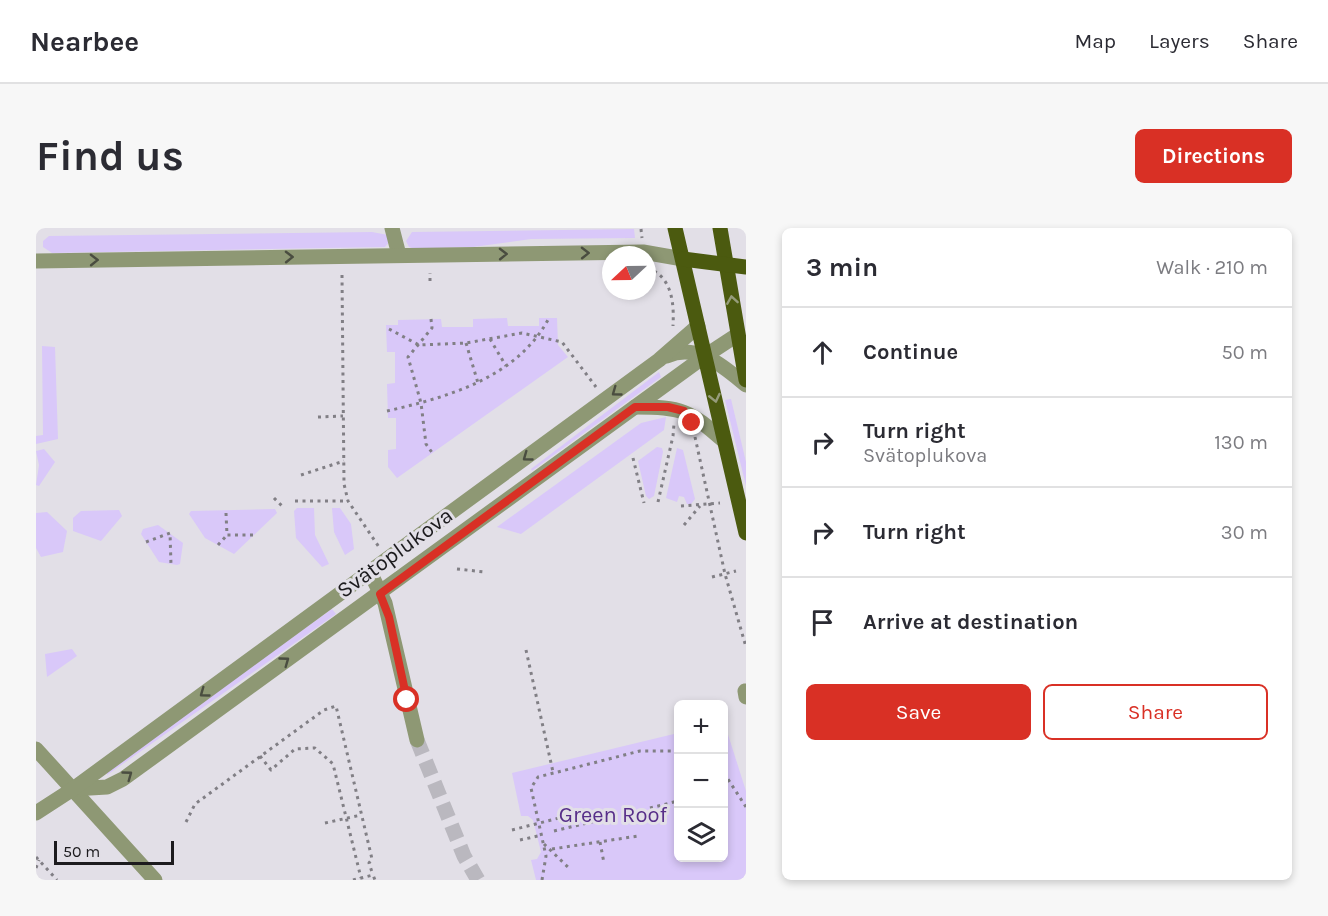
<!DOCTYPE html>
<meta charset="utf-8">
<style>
body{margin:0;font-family:Karla,sans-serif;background:#f7f7f7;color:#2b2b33}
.controls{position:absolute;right:18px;bottom:18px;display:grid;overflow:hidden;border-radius:9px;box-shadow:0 3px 9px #0003}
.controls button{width:54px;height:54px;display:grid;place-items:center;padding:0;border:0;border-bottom:2px solid #e1e1e2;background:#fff;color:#2b2b33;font:30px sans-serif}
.compass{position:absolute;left:566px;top:18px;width:54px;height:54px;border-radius:50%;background:#fff;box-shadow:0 3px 9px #0003;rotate:248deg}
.scale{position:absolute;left:18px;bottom:15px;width:120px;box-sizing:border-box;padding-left:6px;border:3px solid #1c1b1e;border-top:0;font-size:16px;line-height:21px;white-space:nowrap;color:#1c1b1e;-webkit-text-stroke:4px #e2dfe7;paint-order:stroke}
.stop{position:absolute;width:18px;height:18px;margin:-14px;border:4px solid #d93025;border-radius:50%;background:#fff}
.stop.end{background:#d93025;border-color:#fff;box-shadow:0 2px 6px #0008}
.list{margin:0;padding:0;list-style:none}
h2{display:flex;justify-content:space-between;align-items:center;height:78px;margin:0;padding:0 24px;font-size:26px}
h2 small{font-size:20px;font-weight:400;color:#7c7c81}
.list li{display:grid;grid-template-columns:39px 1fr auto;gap:18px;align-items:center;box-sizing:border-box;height:90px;padding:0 24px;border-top:2px solid #e1e1e2}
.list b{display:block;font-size:22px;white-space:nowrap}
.list p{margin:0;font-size:20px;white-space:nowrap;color:#7c7c81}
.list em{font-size:20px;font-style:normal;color:#7c7c81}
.actions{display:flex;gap:12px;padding:18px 24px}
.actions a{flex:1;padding:14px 0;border:2px solid #d93025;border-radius:9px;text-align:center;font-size:21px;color:#d93025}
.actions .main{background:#d93025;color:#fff}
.icon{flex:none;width:33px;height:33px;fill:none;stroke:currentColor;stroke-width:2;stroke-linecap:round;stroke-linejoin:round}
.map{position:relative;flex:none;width:710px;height:652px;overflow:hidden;border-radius:9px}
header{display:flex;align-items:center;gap:36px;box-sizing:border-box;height:84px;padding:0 30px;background:#fff;border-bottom:2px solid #e1e1e2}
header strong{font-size:28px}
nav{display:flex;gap:33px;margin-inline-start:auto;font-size:21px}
.intro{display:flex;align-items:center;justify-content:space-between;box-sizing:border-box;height:144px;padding:0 36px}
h1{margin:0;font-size:42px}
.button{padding:15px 27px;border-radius:9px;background:#d93025;color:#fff;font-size:21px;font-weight:700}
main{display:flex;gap:36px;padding:0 36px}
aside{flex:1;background:#fff;border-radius:9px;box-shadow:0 3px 9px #0003}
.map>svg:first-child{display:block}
</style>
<header>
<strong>Nearbee</strong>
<nav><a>Map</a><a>Layers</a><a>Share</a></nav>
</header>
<div class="intro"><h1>Find us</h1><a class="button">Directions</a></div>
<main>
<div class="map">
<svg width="710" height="652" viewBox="0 0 710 652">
<rect width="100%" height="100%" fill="#e2dfe7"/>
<g fill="#d9c8f9">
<path d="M 598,1 L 599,10 L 495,11 L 437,19 L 379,21 L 373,19 L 370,13 L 376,4 Z"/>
<path d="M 336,4 L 352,7 L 354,13 L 349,19 L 16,25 L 7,19 L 7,13 L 13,8 Z"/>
<path d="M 471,90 L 472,98 L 503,98 L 503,90 L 521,90 L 522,117 L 532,129 L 361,250 L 352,239 L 352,222 L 360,221 L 360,190 L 352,190 L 351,156 L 359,155 L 359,124 L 351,124 L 350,97 L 362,97 L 362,92 L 405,91 L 406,99 L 437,99 L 437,91 Z"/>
<path d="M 6,118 L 19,119 L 22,211 L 0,216 L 0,208 L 7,207 Z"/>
<path d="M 623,144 L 625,149 L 496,243 L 495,241 Z"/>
<path d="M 695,171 L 710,234 L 710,258 L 689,172 Z"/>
<path d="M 630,189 L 628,202 L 485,306 L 461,299 L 605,195 Z"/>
<path d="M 621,219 L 626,220 L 627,224 L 618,268 L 613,271 L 610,268 L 602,233 Z"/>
<path d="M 641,220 L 647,222 L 659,271 L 655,276 L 651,276 L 648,269 L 643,268 L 641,274 L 630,270 Z"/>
<path d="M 8,221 L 19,234 L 3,258 L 0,257 L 3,237 L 0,223 Z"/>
<path d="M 261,280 L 278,280 L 279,307 L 293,336 L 286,339 L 260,310 L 258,283 Z"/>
<path d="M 296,280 L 304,280 L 315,296 L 318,321 L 309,327 L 298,304 Z"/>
<path d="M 239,281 L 241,285 L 198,326 L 169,310 L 153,286 L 155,283 Z"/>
<path d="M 83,282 L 86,288 L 65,313 L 37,303 L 37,290 L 45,283 Z"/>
<path d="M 11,284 L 31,303 L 27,324 L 5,329 L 0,320 L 0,285 Z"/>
<path d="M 122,297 L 147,315 L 144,336 L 141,337 L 123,334 L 105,306 L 107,301 Z"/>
<path d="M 296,381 L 300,386 L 71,547 L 71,542 Z"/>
<path d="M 36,421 L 41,428 L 11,449 L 9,426 Z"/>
<path d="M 688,494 L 710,563 L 710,652 L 500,652 L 495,632 L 501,631 L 505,624 L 497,592 L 492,588 L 485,588 L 476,545 L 642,505 L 642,630 L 688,630 Z"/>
</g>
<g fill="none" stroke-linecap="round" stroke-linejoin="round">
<path stroke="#bab8bf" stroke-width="15" stroke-dasharray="15 8" stroke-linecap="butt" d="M 381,512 L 428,628 L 442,652"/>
<g stroke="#817f85" stroke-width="3" stroke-dasharray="3 4.5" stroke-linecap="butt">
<path d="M 605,1 L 606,10"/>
<path d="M 618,43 C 637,54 638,78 637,98"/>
<path d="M 306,47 L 308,256 L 312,273 L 343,319"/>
<path d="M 394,53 L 394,45"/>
<path d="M 395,91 L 396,100 L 372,129 L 385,175 L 390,216 L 397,226"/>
<path d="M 353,101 L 383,117 L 430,115 L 486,105 L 526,114 L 560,159"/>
<path d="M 454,111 L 470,138"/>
<path d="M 430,115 L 442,155"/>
<path d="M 351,183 C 413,169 482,149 513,90"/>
<path d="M 282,189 L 307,188"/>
<path d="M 659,209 L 689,346 L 710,419"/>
<path d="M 597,230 L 608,275"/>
<path d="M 265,247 L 308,233"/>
<path d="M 238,270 L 248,280"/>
<path d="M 259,273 L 312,273"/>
<path d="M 622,274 L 637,208 L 638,196"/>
<path d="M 645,278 L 684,275"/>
<path d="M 190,285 L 191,307 L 219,307"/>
<path d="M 648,297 L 664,278"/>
<path d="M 110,314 L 134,305 L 135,337"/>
<path d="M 182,317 L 191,307"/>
<path d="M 421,341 L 449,344"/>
<path d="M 676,349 L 700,343"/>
<path d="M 490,422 L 517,544"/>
<path d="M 224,528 L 235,542 L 259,521 L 279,520 L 297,536 L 325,650"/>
<path d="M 688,545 L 710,579"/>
<path d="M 614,580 L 642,573"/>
<path d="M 150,594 L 159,576 L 288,482 L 300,478 L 336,631 L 333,635 L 337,647"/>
<path d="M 289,595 L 325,587"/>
<path d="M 476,602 L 531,588"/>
<path d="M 518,603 L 572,590"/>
<path d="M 484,612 L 506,607"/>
<path d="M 564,614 L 568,635"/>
<path d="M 508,616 L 535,642"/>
<path d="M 516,621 L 602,608"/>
<path d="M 0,629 L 21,652"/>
<path d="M 0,640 L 3,632"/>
<path d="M 317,652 L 337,647 L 339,652"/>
<path d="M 506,652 L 510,628 L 495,560 L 502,549 L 604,523 L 642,523"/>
</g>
<g stroke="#8e9874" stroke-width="15">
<path d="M 356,0 L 363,27"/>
<path d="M 0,33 L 607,24 L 647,31"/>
<path d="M 631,128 C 661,114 688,139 710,157"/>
<path d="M 599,179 C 646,179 653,182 688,213"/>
<path d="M 334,344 L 349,375 L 381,512"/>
<path d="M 709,463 L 710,469"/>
<path d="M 0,521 L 119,652"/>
<path d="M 37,561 L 71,559 L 87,551 L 669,128 L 701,107"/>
<path d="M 0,585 L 37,561 L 623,132 L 662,98"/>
</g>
<g stroke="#4b5a0f" stroke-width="15">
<path d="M 639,0 L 710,305"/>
<path d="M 684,0 L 710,152"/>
<path d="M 647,31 L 710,39"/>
</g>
</g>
<defs><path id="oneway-chevron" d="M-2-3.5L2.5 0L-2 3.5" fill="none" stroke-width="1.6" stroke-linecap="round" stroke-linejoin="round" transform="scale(1.5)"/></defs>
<g stroke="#4a4d40">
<use href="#oneway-chevron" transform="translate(549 25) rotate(-1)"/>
<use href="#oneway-chevron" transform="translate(467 26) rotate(-1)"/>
<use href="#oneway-chevron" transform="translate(253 29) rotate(-1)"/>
<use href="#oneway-chevron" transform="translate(58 32) rotate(-1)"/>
<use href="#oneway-chevron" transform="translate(580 164) rotate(144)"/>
<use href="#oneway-chevron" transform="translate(491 229) rotate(144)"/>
<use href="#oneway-chevron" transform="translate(249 433) rotate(-36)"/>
<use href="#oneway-chevron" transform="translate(168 465) rotate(144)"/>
<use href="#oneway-chevron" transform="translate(92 547) rotate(-36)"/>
</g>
<g stroke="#969c7b">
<use href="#oneway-chevron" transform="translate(696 72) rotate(-99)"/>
<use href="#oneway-chevron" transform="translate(679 170) rotate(77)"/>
</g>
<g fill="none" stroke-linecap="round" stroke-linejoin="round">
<path stroke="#d93025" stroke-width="8" d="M 371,472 L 353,389 L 344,366 L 599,179 L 632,179 L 648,183 L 656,195"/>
</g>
<g text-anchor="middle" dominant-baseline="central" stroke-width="6" stroke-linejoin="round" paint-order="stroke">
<g font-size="22" fill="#1c1b1e" stroke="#e2dfe7">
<text transform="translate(359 325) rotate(-36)">Svätoplukova</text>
</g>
<g font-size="22" fill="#572e89" stroke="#e2dfe7">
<text x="577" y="587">Green Roof</text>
</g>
</g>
</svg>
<div class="controls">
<button>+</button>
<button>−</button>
<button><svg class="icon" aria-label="layers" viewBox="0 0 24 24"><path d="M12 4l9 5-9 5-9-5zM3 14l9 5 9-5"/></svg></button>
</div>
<svg class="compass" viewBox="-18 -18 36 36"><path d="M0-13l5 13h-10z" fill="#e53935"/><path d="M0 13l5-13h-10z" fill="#7c7c81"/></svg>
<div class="scale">50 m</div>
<div class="stop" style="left:371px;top:472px"></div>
<div class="stop end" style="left:656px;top:195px"></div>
</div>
<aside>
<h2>3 min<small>Walk · 210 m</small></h2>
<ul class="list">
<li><svg class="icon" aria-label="ahead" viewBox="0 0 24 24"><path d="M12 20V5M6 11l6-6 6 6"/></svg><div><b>Continue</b></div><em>50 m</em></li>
<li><svg class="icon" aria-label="right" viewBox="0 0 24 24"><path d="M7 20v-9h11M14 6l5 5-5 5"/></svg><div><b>Turn right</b><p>Svätoplukova</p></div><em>130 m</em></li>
<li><svg class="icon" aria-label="right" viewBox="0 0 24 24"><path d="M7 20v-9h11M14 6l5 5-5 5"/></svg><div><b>Turn right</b></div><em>30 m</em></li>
<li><svg class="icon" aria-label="arrive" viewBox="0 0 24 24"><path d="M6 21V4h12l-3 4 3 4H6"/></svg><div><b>Arrive at destination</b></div></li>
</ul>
<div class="actions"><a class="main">Save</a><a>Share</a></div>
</aside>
</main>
